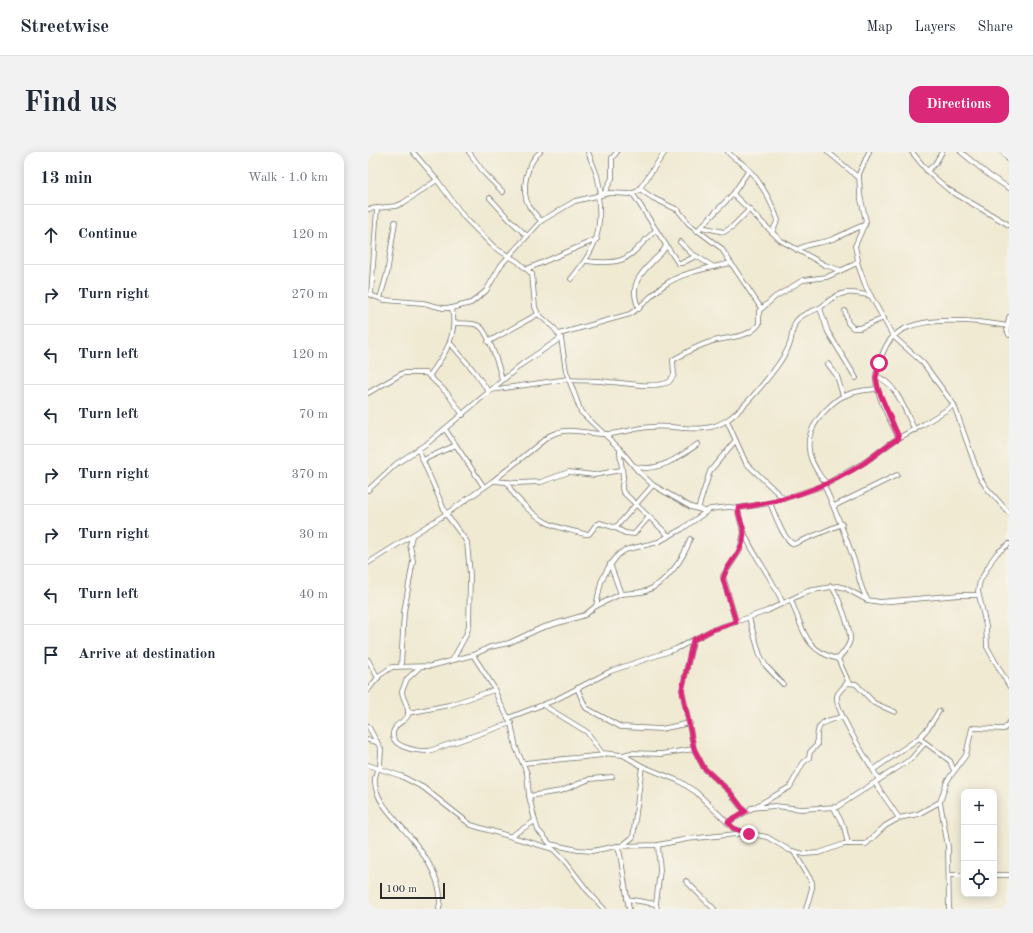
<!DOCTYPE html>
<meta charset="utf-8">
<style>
body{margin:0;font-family:"Old Standard TT",serif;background:#f2f2f3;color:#1f2937}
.controls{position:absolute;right:12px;bottom:12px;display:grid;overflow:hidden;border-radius:8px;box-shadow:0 2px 10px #0003}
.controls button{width:36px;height:36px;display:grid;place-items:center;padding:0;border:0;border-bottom:1px solid #e0e1e3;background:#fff;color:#1f2937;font:20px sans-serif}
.scale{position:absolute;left:12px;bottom:10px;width:65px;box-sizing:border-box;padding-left:4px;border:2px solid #2b2b2b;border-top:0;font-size:11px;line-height:14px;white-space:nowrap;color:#2b2b2b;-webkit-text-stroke:3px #f7f3e8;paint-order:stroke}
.stop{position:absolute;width:12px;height:12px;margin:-9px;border:3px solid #db2777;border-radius:50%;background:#fff}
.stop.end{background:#db2777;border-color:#fff;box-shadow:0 1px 4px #0008}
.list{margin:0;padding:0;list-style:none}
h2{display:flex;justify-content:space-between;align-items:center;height:52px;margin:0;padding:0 16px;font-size:17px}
h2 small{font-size:13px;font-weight:400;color:#747a83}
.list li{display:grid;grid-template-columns:26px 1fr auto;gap:12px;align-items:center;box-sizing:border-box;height:60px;padding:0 16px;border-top:1px solid #e0e1e3}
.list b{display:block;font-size:15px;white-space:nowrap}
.list em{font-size:13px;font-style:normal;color:#747a83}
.icon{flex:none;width:22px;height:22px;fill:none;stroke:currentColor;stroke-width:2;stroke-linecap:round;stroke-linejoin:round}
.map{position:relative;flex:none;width:641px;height:757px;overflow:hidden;border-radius:12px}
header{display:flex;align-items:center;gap:24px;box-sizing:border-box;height:56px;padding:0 20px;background:#fff;border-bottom:1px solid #e0e1e3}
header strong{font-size:19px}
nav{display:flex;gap:22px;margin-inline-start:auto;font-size:14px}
.intro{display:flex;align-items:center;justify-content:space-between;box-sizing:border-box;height:96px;padding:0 24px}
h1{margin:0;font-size:28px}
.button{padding:10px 18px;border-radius:12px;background:#db2777;color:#fff;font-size:14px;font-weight:700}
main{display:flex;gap:24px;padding:0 24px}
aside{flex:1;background:#fff;border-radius:12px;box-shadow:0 2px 10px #0003}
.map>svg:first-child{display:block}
</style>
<header>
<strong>Streetwise</strong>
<nav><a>Map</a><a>Layers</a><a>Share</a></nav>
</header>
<div class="intro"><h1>Find us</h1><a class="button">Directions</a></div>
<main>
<aside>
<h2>13 min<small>Walk · 1.0 km</small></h2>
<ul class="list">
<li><svg class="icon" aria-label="ahead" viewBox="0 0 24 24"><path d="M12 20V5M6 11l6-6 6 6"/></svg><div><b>Continue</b></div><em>120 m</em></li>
<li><svg class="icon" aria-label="right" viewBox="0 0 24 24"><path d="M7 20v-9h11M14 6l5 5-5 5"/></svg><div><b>Turn right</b></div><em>270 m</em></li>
<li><svg class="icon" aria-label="left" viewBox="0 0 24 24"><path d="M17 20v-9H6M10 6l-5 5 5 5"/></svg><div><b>Turn left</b></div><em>120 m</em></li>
<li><svg class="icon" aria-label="left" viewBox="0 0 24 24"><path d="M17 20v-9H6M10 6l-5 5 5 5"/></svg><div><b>Turn left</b></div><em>70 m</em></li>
<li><svg class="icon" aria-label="right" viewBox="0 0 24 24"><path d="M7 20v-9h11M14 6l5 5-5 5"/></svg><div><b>Turn right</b></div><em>370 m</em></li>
<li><svg class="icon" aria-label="right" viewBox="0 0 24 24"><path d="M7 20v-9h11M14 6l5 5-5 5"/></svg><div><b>Turn right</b></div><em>30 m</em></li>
<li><svg class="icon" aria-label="left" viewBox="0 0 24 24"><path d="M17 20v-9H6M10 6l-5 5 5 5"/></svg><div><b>Turn left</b></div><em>40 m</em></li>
<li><svg class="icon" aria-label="arrive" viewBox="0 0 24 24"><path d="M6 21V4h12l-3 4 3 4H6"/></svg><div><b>Arrive at destination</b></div></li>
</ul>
</aside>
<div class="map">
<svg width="641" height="757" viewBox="0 0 641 757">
<rect width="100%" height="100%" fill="#f7f3e8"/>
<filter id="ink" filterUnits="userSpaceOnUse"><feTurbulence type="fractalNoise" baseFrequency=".025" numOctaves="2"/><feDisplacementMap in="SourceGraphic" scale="8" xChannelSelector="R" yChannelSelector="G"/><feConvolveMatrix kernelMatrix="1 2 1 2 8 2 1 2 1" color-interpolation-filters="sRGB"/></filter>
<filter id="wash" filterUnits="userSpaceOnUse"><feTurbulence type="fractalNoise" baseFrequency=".012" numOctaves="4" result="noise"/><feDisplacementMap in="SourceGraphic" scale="16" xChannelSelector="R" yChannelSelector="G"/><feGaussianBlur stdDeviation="0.9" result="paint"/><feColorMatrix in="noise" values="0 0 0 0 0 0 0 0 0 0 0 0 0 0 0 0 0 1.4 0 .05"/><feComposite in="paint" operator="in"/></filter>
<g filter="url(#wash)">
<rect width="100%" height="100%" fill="#f0ead3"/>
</g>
<g filter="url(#ink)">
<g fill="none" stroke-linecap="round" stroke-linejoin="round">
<defs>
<g id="street">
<path d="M 45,0 L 69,28 L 96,65 L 127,96 L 149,109 L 164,122 L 167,155 L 170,162 L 186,176 L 193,186 L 198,219 L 213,260 L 252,297 L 269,318 L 285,333 L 323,355 L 337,359"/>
<path d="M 101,0 L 117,22 L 135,40"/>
<path d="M 172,0 C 159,11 152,38 161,54 C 164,59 169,64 173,69"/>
<path d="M 220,0 L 229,23 L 233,42"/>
<path d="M 360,0 C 365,7 371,8 377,14 C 392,28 403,49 410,68 L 404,80"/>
<path d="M 460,0 L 491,26"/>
<path d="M 544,0 L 560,20 L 581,38 L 641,73"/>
<path d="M 593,0 L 622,24 L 641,36"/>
<path d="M 635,0 L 641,8"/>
<path d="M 559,19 L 567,12 L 574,0"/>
<path d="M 272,37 L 285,46 L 310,58 L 321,72 L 353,96 L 393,156"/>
<path d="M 236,42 L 244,26 L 244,6 L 249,0"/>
<path d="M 265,42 L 298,93 C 296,100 291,103 286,108 C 270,124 261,134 271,157"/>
<path d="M 365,42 L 412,88 L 457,113 L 472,118"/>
<path d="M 122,46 L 140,66 L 159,84"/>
<path d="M 0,57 L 28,54 L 35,51 L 69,28"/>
<path d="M 333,75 L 356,80 L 364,75 L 382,57"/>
<path d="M 329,79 L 365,42 L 381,18"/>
<path d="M 312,90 L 323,101 L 346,115"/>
<path d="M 298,93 L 310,111 L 314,111 L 328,104"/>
<path d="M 429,98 C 440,91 450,92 462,88 C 474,84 484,77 497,73"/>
<path d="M 218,109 C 261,114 259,105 288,78"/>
<path d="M 489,110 L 498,135 L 525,184 L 555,211 L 586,253 L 611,324 L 618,335 L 641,361"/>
<path d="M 159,117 L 229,87"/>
<path d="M 203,127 C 227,98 235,81 230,43"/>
<path d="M 0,142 L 16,148 L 55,151 L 75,156 L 84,156 L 103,151 L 118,139 L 133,113 L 173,69 L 207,49 L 242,41 L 262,42 L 270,39 L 297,0"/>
<path d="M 3,143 L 9,56"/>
<path d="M 12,146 L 19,122 L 27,70"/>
<path d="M 452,156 L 460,180 L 488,226"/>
<path d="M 477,159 L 480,171 L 485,176 L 492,176 L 516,166"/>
<path d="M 641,165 L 639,178 L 641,183"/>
<path d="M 86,171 C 93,172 104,170 111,174 C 120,178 132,218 134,228"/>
<path d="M 191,182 L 262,162 C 275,154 283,143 295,134 C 314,120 341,116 363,111"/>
<path d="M 120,190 L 170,162"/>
<path d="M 83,192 L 106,219 L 121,240"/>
<path d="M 460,212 L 469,224 L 475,244"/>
<path d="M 62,223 C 77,202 90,184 84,156"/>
<path d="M 508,224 C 529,231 537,260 547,278"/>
<path d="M 201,228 C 214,229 228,228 242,230 C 261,231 282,237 301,230 L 306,223 L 305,208 C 317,201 329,194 342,190 C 358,184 379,188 391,172 L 391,159 L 407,145 L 435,128 L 459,125 L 487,112 L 490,108 L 487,94 L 498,69 L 492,43 L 491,22 L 501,0"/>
<path d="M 123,238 L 200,227"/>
<path d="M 0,241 L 35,221 L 58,221 L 79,241 L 95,263"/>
<path d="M 359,269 L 378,311 L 416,347"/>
<path d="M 77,277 L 116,335"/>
<path d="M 531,286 C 523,270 508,244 508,226 C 508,221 511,214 512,209 C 515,199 519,189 527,183 C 550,162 611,169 640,174"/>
<path d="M 50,297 L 78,362 L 99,390 L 102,423 L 101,473 L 98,483 L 85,507"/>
<path d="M 252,297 C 252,308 254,314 255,324 C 256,330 252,333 255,340 L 301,384"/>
<path d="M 55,308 L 88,293"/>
<path d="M 266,314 C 289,322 313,304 330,292"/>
<path d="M 126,329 L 149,331 L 173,330 L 201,320 L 226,323 L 253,318"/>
<path d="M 139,330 C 144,342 151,348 160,357 C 182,376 190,375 217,382 L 221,382 L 228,373 L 232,371 L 245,375 L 249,374 L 285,333"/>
<path d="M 459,331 C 454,328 451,322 448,317 C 435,295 440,278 455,261 C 461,255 467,248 474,245 C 485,239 498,238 510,237"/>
<path d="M 456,333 C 467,358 477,382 486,408 C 491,421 491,436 500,448"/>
<path d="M 0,338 L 28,312 L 61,290 L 154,212 L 193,186"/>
<path d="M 402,351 C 407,362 415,388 426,392 L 474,372"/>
<path d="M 466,354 L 529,323"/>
<path d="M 370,356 C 373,392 403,420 415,452"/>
<path d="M 330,357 L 342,319 L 367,289"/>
<path d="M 246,375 L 257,381 L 266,382 L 281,365"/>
<path d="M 641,392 L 629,401 L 624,408 L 612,429 L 610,439 L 618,474 L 619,495 L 641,534"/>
<path d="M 0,411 L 78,362 L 125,329 L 181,284 C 199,274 214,281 234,282 C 250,283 266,276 282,275 C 307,272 336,284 359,268 C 376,257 413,213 421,194 C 425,185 423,176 429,168 C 436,160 445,160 453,155 C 457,153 460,148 465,146 C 476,138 490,141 503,144"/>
<path d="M 242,412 L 253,442 C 261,441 271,441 278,439 C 298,431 316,407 322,387"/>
<path d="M 463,434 C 470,442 483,478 482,488 C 481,495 474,502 470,507 L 480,529 C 477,535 470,539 469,544 C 466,558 503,613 511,628"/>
<path d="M 423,448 C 435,476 436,499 470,507"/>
<path d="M 228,454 L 253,442"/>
<path d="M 381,466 L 392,503 L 398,514 L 415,532"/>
<path d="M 368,470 L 355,424 L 372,398 L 376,380"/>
<path d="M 325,489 L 314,538 L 326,597 L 336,616 L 361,639 L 372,654 L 378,659"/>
<path d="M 105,503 L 125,534 L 131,549 L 143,571 L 148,596 L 159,621 L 161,644 L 167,669 L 170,678 L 183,693"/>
<path d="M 0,508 L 10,526"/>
<path d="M 33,514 L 36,460 L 45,409 L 42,393 L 44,384"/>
<path d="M 52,515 L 39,527 L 34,539 C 34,547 42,555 40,563 C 38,569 30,570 27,576 C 16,594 49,600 61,599 L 143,571"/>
<path d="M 479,531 L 488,532 L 506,551 L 527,560"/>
<path d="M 209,536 L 218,556 L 253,575 L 293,577 L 322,571"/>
<path d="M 0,538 L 12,523 L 24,515 L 63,514 L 105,503 L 122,495 L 141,491 L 173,476 L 217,463 L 228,454 L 233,430 L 240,416 L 250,403 L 257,398 L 290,390 L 314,377 L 342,357 L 361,355 L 370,356 L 402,351 L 455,334 L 497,310 L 527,288 L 556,272 L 586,253"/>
<path d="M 175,553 L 219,580 L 234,601 L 255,603 L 274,614 L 311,629 L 328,640 L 365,676 L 377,681"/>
<path d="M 40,561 L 81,553 L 126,538"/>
<path d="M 140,566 L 187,548 L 243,519 L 308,497 L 344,478 L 399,459 L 440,439 L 469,434 L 477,436 L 499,448 L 512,450 L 592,443 L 610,443"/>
<path d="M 0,574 L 13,597 L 12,616"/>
<path d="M 551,586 L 582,609 L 586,619"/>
<path d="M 0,588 L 9,590"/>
<path d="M 255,603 L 263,601 L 293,602 L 326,597"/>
<path d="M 156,611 L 236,603"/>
<path d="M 0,613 L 33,624 L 56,636 L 103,673 L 185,697 L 196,708 L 219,738 L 236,757"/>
<path d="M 10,616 C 8,621 6,626 7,631 C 8,647 22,661 32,673 C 51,694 78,728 71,757"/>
<path d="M 505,618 L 551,586 L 561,575 L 571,559"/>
<path d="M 507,631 L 531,666"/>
<path d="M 161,644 L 193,639 L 222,627 L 244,625"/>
<path d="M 383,656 L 407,654 L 433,657 L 469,655 L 543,607 L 557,591"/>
<path d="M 466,656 L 476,675 L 480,692"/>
<path d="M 360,670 L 422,635 L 435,611 L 441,606 L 442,600 L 449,593 C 448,570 453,570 474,565"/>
<path d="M 143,684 L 167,669"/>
<path d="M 182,692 L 210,698 L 224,699 L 249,694 L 290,693 L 319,687 L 378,681 L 399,685 L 421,698 L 436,702 L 451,701 L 476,692 L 498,692 L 517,674 L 531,666 L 550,662 L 572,650"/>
<path d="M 255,693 L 265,685 L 274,614"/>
<path d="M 249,694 L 252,702 L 261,757"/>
<path d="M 426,700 L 444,730 L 444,736 L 438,757"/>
<path d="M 581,723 L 596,723"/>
<path d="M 626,723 L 641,723"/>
<path d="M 318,729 L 346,757"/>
<path d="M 259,747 L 288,752"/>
<path d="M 289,757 L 288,752 L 292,718 L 290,693"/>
<path d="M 581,757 L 580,695 L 572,650 L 579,629 L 598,603 L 604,576 L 636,577 L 641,571"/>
</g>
</defs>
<use href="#street" stroke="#706e66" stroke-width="5.5"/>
<use href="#street" stroke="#fff" stroke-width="4"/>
</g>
</g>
<g fill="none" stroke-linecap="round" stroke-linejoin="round" filter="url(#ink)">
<path stroke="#db2777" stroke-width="5" d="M 381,682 L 365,676 L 360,670 L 378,659 L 374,656 L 361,639 L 336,616 L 326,597 L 314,538 L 325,488 L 344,478 L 368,470 L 355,427 C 357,413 375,403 376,381 C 376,376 370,364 370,356 C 414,350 458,336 496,311 C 508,303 518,293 531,286 L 510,237 L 508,226 L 511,211"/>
</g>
</svg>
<div class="controls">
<button>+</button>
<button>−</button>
<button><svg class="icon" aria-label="locate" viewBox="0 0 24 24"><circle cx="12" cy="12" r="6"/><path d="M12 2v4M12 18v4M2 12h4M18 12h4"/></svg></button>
</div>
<div class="scale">100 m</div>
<div class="stop" style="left:511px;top:211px"></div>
<div class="stop end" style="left:381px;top:682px"></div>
</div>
</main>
